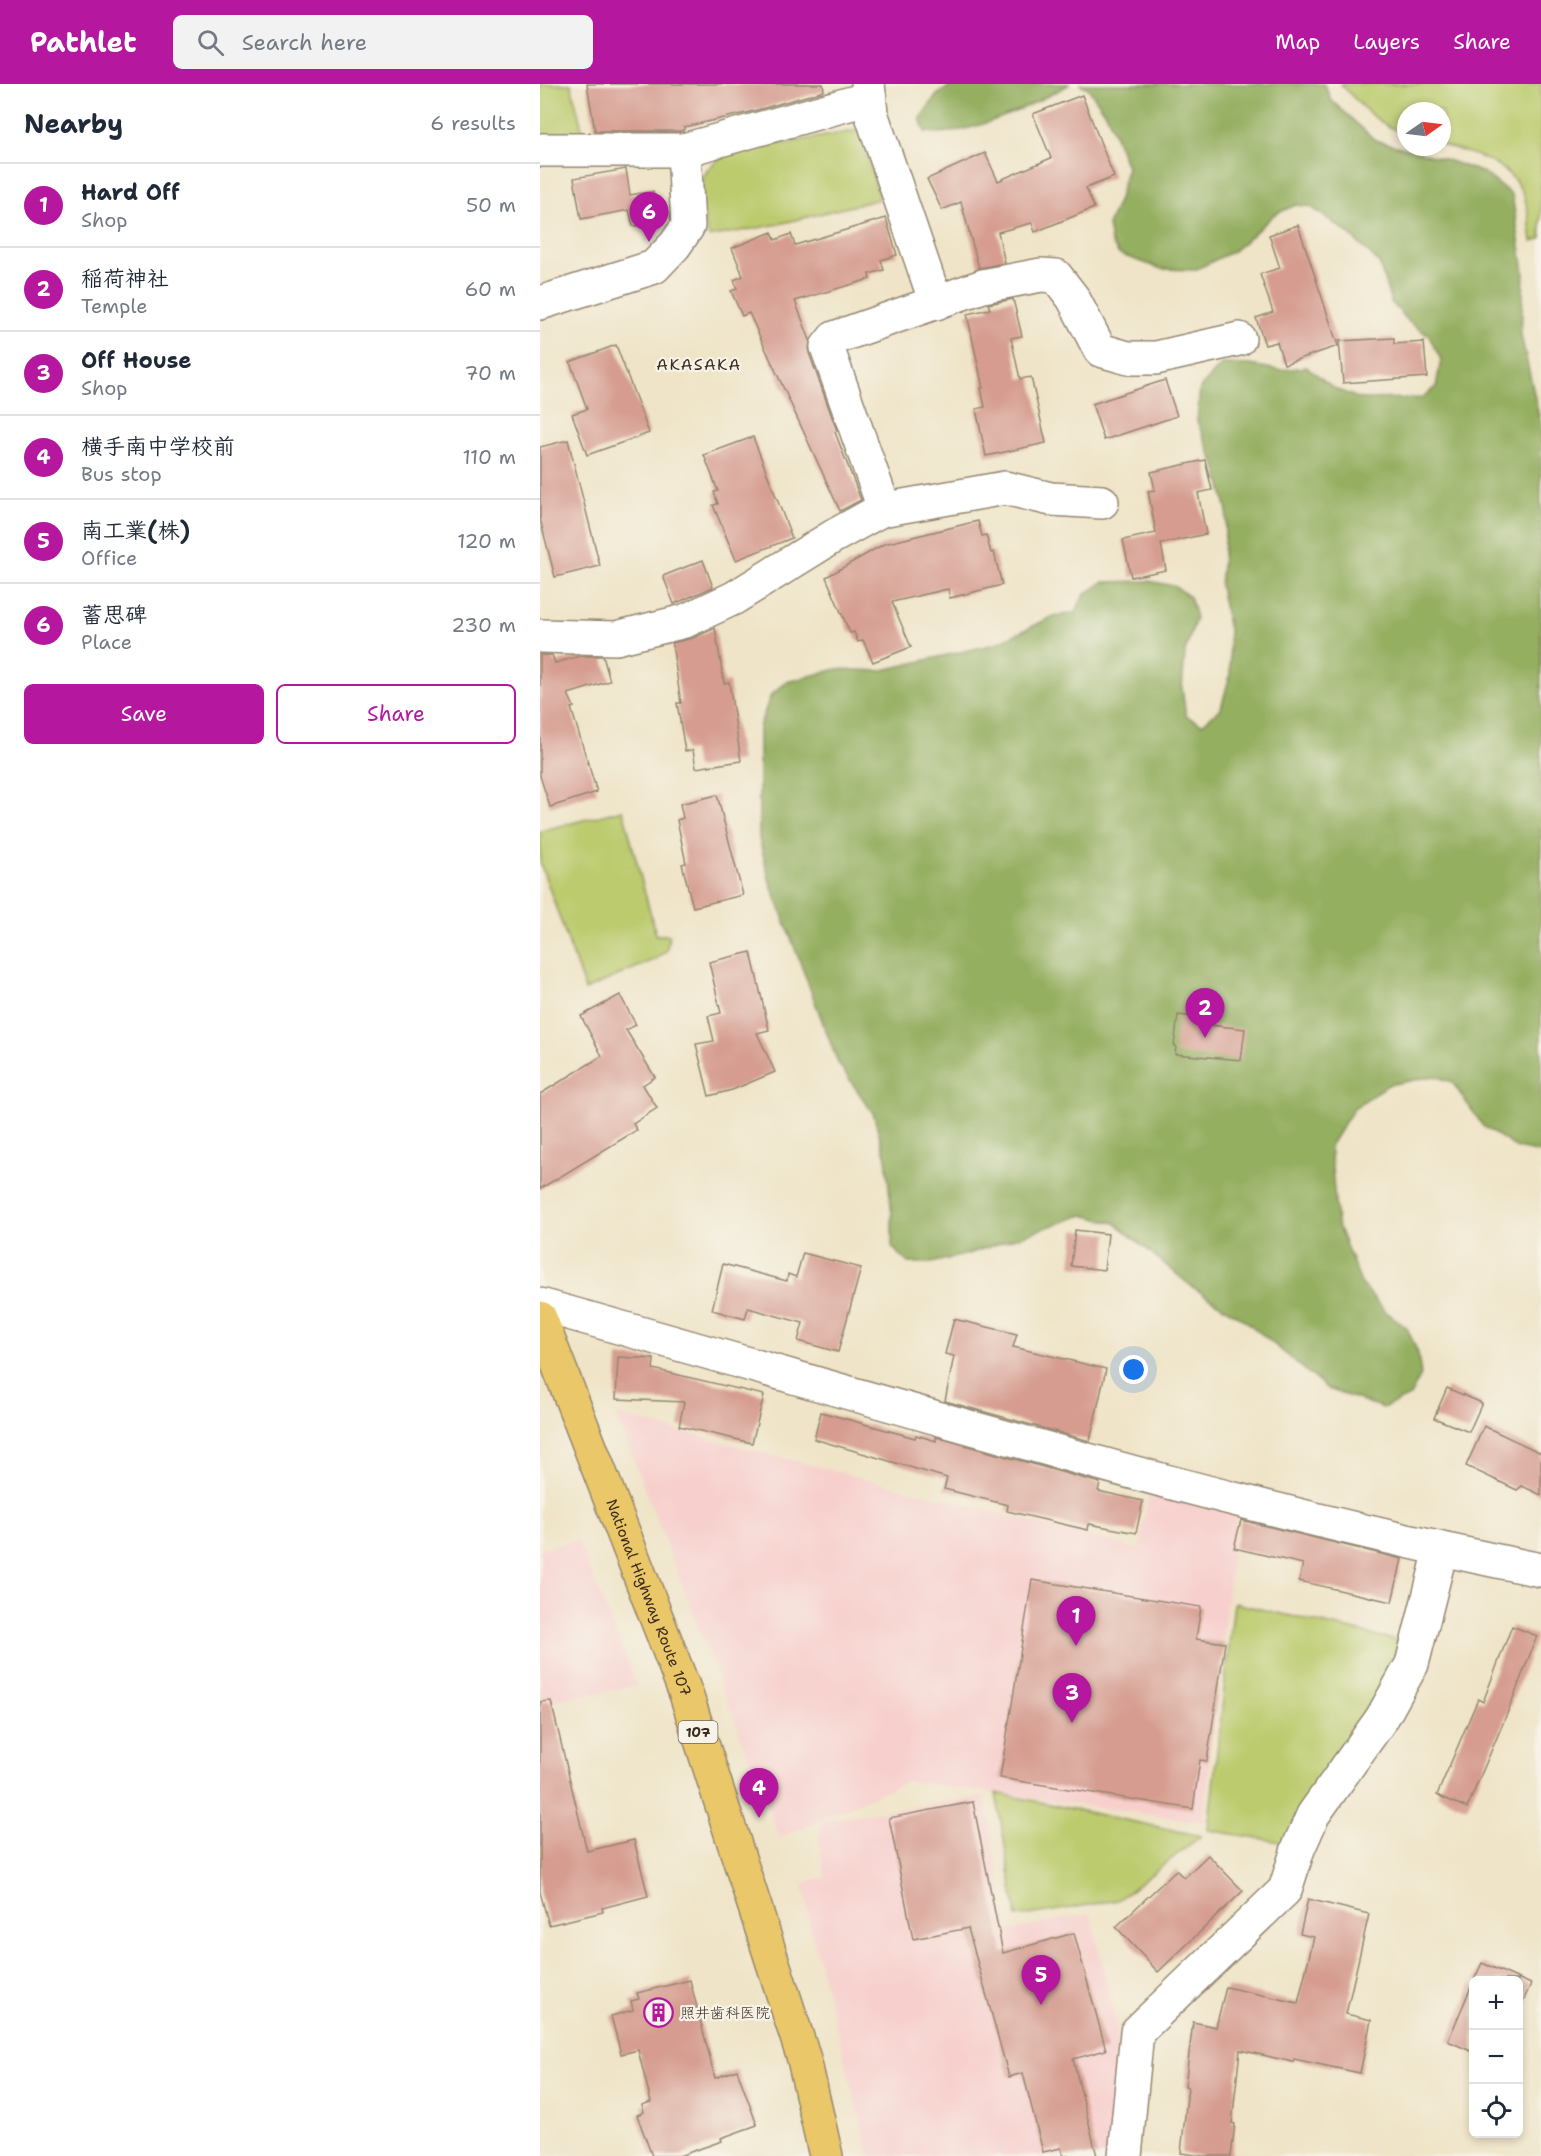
<!DOCTYPE html>
<meta charset="utf-8">
<style>
body{margin:0;font-family:"Shantell Sans","Klee One",sans-serif;background:#f2f2f3;color:#1f2937}
.controls{position:absolute;right:18px;bottom:18px;display:grid;overflow:hidden;border-radius:9px;box-shadow:0 3px 9px #0003}
.controls button{width:54px;height:54px;display:grid;place-items:center;padding:0;border:0;border-bottom:2px solid #e0e1e3;background:#fff;color:#1f2937;font:30px sans-serif}
.compass{position:absolute;left:857px;top:18px;width:54px;height:54px;border-radius:50%;background:#fff;box-shadow:0 3px 9px #0003;rotate:76deg}
.you{position:absolute;left:594px;top:1286px;width:21px;height:21px;margin:-15px;border:4px solid #fff;border-radius:50%;background:#1a73e8;box-shadow:0 0 0 9px #1a73e833}
.badge{display:grid;place-items:center;width:39px;height:39px;border-radius:50%;background:#b5179e;color:#fff;font-size:20px;font-weight:700}
.pin{position:absolute;translate:-50% -50px;filter:drop-shadow(0 2px 3px #0008)}
.pin::after{content:'';position:absolute;top:32px;width:21px;height:18px;background:inherit;clip-path:polygon(0 0,100% 0,50% 100%)}
.list{margin:0;padding:0;list-style:none}
h2{display:flex;justify-content:space-between;align-items:center;height:78px;margin:0;padding:0 24px;font-size:26px}
h2 small{font-size:20px;font-weight:400;color:#747a83}
.list li{display:grid;grid-template-columns:39px 1fr auto;gap:18px;align-items:center;box-sizing:border-box;height:84px;padding:0 24px;border-top:2px solid #e0e1e3}
.list b{display:block;font-size:22px;white-space:nowrap}
.list p{margin:0;font-size:20px;white-space:nowrap;color:#747a83}
.list em{font-size:20px;font-style:normal;color:#747a83}
.actions{display:flex;gap:12px;padding:18px 24px}
.actions a{flex:1;padding:14px 0;border:2px solid #b5179e;border-radius:9px;text-align:center;font-size:21px;color:#b5179e}
.actions .main{background:#b5179e;color:#fff}
.icon{flex:none;width:33px;height:33px;fill:none;stroke:currentColor;stroke-width:2;stroke-linecap:round;stroke-linejoin:round}
.map{position:relative;flex:none;width:1001px;height:2072px;overflow:hidden}
header{display:flex;align-items:center;gap:36px;box-sizing:border-box;height:84px;padding:0 30px;background:#b5179e;color:#fff}
header strong{font-size:28px}
nav{display:flex;gap:33px;margin-inline-start:auto;font-size:21px}
.search{width:420px;height:54px;background:#f2f2f3;display:flex;align-items:center;gap:15px;box-sizing:border-box;padding:0 21px;border-radius:9px;color:#747a83;font-size:22px}
main{display:flex}
aside{flex:1;background:#fff}
.map>svg:first-child{display:block}
</style>
<header>
<strong>Pathlet</strong>
<div class="search"><svg class="icon" aria-label="search" viewBox="0 0 24 24"><circle cx="10" cy="10" r="6"/><path d="M15 15l6 6"/></svg>Search here</div>
<nav><a>Map</a><a>Layers</a><a>Share</a></nav>
</header>
<main>
<aside>
<h2>Nearby<small>6 results</small></h2>
<ul class="list">
<li><span class="badge">1</span><div><b>Hard Off</b><p>Shop</p></div><em>50 m</em></li>
<li><span class="badge">2</span><div><b>稲荷神社</b><p>Temple</p></div><em>60 m</em></li>
<li><span class="badge">3</span><div><b>Off House</b><p>Shop</p></div><em>70 m</em></li>
<li><span class="badge">4</span><div><b>横手南中学校前</b><p>Bus stop</p></div><em>110 m</em></li>
<li><span class="badge">5</span><div><b>南工業(株)</b><p>Office</p></div><em>120 m</em></li>
<li><span class="badge">6</span><div><b>蓄思碑</b><p>Place</p></div><em>230 m</em></li>
</ul>
<div class="actions"><a class="main">Save</a><a>Share</a></div>
</aside>
<div class="map">
<svg width="1001" height="2072" viewBox="0 0 1001 2072">
<rect width="100%" height="100%" fill="#f7f3e8"/>
<filter id="ink" filterUnits="userSpaceOnUse"><feTurbulence type="fractalNoise" baseFrequency=".0167" numOctaves="2"/><feDisplacementMap in="SourceGraphic" scale="12" xChannelSelector="R" yChannelSelector="G"/><feConvolveMatrix kernelMatrix="1 2 1 2 8 2 1 2 1" color-interpolation-filters="sRGB"/></filter>
<filter id="wash" filterUnits="userSpaceOnUse"><feTurbulence type="fractalNoise" baseFrequency=".008" numOctaves="4" result="noise"/><feDisplacementMap in="SourceGraphic" scale="24" xChannelSelector="R" yChannelSelector="G"/><feGaussianBlur stdDeviation="1.35" result="paint"/><feColorMatrix in="noise" values="0 0 0 0 0 0 0 0 0 0 0 0 0 0 0 0 0 1.4 0 .05"/><feComposite in="paint" operator="in"/></filter>
<g filter="url(#wash)">
<rect width="100%" height="100%" fill="#efe4c7"/>
<g fill="#f7d0ce">
<path d="M 76,1331 L 599,1465 L 609,1409 L 696,1431 L 663,1738 L 367,1697 L 240,1754 Z"/>
<path d="M 38,1457 L 97,1602 L 0,1619 L 0,1465 Z"/>
<path d="M 445,1712 L 468,1847 L 550,1829 L 578,1946 L 571,2072 L 330,2072 L 272,1852 L 263,1799 L 285,1794 L 278,1753 L 282,1736 Z"/>
</g>
<g fill="#bbcb6d" stroke="#7b7a46" stroke-width="1.5">
<path d="M 0,0 L 31,0 L 44,53 L 0,57 Z"/>
<path d="M 801,0 L 1001,0 L 1001,155 L 992,157 C 990,142 989,124 983,110 C 970,78 932,70 902,61 L 902,27 L 866,27 L 866,50 C 839,42 820,21 801,0 Z"/>
<path d="M 319,46 L 340,115 L 239,140 L 169,153 C 160,117 149,88 190,69 Z"/>
<path d="M 83,726 L 116,851 L 129,851 L 127,866 L 116,875 L 45,906 L 0,778 L 0,747 Z"/>
<path d="M 694,1519 L 860,1557 L 852,1583 L 746,1759 L 668,1746 Z"/>
<path d="M 456,1709 L 661,1752 L 578,1816 L 477,1833 Z"/>
</g>
<g fill="#94af60" stroke="#686c3f" stroke-width="1.5">
<path d="M 413,0 L 530,0 C 492,21 429,54 385,48 L 380,34 L 397,11 Z"/>
<path d="M 539,0 L 784,0 L 792,17 L 835,56 L 904,75 L 944,89 L 972,111 L 984,188 L 981,251 L 1001,341 L 1001,1069 L 977,1064 L 943,1042 L 912,998 L 894,992 L 848,1001 L 814,1024 L 790,1062 L 797,1139 L 821,1199 L 844,1226 L 867,1244 L 878,1269 L 881,1291 L 870,1312 L 843,1324 L 788,1305 L 707,1238 L 651,1202 L 575,1139 L 543,1131 L 428,1170 L 391,1179 L 368,1179 L 352,1163 L 352,1132 L 346,1074 L 333,1029 L 298,979 L 230,798 L 219,754 L 219,643 L 231,611 L 247,598 L 297,585 L 339,587 L 455,560 L 514,532 L 535,529 L 544,511 L 563,498 L 609,497 L 634,502 L 650,513 L 656,534 L 645,568 L 642,605 L 646,632 L 662,640 L 681,624 L 690,591 L 689,546 L 680,502 L 687,427 L 677,385 L 657,337 L 660,304 L 682,280 L 710,281 L 740,286 L 767,283 L 794,304 L 820,315 L 881,314 L 896,303 L 901,276 L 889,252 L 870,239 L 851,218 L 839,179 L 809,150 L 771,123 L 756,121 L 735,130 L 695,166 L 655,186 L 622,185 L 579,170 L 571,158 L 568,141 L 579,115 L 587,83 L 567,31 L 548,4 Z"/>
</g>
<g id="blocks">
<g fill="#d69c90">
<path d="M 47,0 L 283,0 L 284,7 L 206,29 L 144,43 L 144,46 L 141,47 L 55,47 Z"/>
<path d="M 542,11 L 574,93 L 546,104 L 554,124 L 495,148 L 492,139 L 458,148 L 465,179 L 439,184 L 421,118 L 402,126 L 387,95 L 445,69 L 458,97 L 511,74 L 493,30 Z"/>
<path d="M 86,85 L 90,111 L 113,107 L 119,140 L 93,142 L 89,126 L 41,135 L 34,94 Z"/>
<path d="M 346,134 L 357,171 L 341,176 L 344,186 L 329,190 L 330,195 L 255,217 L 270,256 L 269,269 L 297,347 L 295,348 L 321,416 L 300,427 L 209,229 L 202,232 L 191,207 L 197,205 L 194,196 L 203,192 L 192,164 L 232,148 L 235,156 L 251,150 L 255,161 Z"/>
<path d="M 758,141 L 798,262 L 744,280 L 737,258 L 725,261 L 716,234 L 733,228 L 720,190 L 740,184 L 729,151 Z"/>
<path d="M 473,215 L 482,252 L 471,254 L 480,295 L 491,293 L 506,359 L 446,372 L 436,325 L 445,323 L 441,304 L 443,304 L 427,230 L 450,225 L 448,220 Z"/>
<path d="M 854,254 L 854,260 L 884,258 L 887,293 L 803,299 L 799,257 Z"/>
<path d="M 76,261 L 109,349 L 47,371 L 32,330 L 47,325 L 30,278 Z"/>
<path d="M 625,296 L 637,332 L 564,356 L 552,320 Z"/>
<path d="M 213,353 L 252,454 L 196,476 L 173,421 L 178,420 L 174,408 L 178,407 L 164,371 Z"/>
<path d="M 28,356 L 60,482 L 15,493 L 0,435 L 0,363 Z"/>
<path d="M 665,376 L 672,406 L 658,409 L 666,450 L 621,460 L 626,486 L 591,493 L 583,456 L 616,449 L 608,407 L 615,406 L 611,388 Z"/>
<path d="M 438,437 L 442,452 L 446,451 L 451,469 L 454,468 L 462,501 L 410,514 L 408,505 L 352,518 L 371,563 L 333,578 L 323,556 L 318,558 L 314,548 L 310,549 L 286,493 L 344,460 Z"/>
<path d="M 163,476 L 173,503 L 134,520 L 123,492 Z"/>
<path d="M 175,544 L 184,599 L 189,598 L 201,677 L 156,684 L 153,666 L 145,667 L 137,619 L 141,619 L 132,559 L 153,554 Z"/>
<path d="M 0,571 L 12,571 L 15,579 L 40,572 L 63,572 L 70,597 L 28,610 L 34,623 L 31,624 L 57,708 L 10,723 L 0,692 Z"/>
<path d="M 177,711 L 203,811 L 153,823 L 142,780 L 146,779 L 137,736 L 143,734 L 140,720 Z"/>
<path d="M 211,868 L 229,946 L 217,949 L 235,988 L 192,1006 L 169,1012 L 156,960 L 174,957 L 168,932 L 181,929 L 169,878 Z"/>
<path d="M 80,911 L 96,941 L 86,946 L 115,993 L 103,1001 L 117,1024 L 93,1040 L 97,1046 L 0,1105 L 0,1010 L 62,972 L 41,932 Z"/>
<path d="M 638,931 L 671,935 L 670,941 L 705,945 L 701,976 L 635,970 L 636,962 L 634,962 Z"/>
<path d="M 535,1146 L 568,1150 L 564,1186 L 531,1182 Z"/>
<path d="M 263,1169 L 321,1184 L 298,1268 L 258,1257 L 263,1239 L 208,1224 L 205,1235 L 172,1226 L 183,1180 L 247,1197 L 248,1190 L 256,1193 Z"/>
<path d="M 414,1235 L 477,1250 L 473,1263 L 566,1285 L 550,1357 L 405,1317 L 414,1272 L 405,1270 Z"/>
<path d="M 78,1273 L 114,1275 L 113,1285 L 224,1311 L 212,1359 L 139,1342 L 144,1318 L 76,1315 Z"/>
<path d="M 907,1304 L 942,1319 L 929,1348 L 894,1334 Z"/>
<path d="M 281,1328 L 375,1354 L 376,1351 L 396,1357 L 396,1353 L 560,1399 L 558,1407 L 603,1417 L 596,1449 L 549,1440 L 548,1446 L 467,1427 L 468,1421 L 404,1405 L 407,1394 L 274,1355 Z"/>
<path d="M 944,1342 L 1001,1369 L 1001,1411 L 982,1402 L 977,1406 L 926,1382 Z"/>
<path d="M 701,1436 L 862,1475 L 852,1518 L 759,1497 L 763,1480 L 694,1464 Z"/>
<path d="M 492,1496 L 661,1523 L 656,1555 L 685,1559 L 667,1677 L 660,1676 L 653,1725 L 460,1694 Z"/>
<path d="M 972,1542 L 997,1552 L 969,1625 L 927,1724 L 897,1711 L 938,1615 L 943,1618 Z"/>
<path d="M 11,1617 L 47,1767 L 94,1756 L 108,1812 L 62,1824 L 63,1828 L 9,1841 L 0,1808 L 0,1618 Z"/>
<path d="M 433,1718 L 463,1869 L 534,1849 L 566,1966 L 533,1975 L 557,2072 L 523,2072 L 521,2064 L 503,2068 L 483,1989 L 469,1993 L 428,1844 L 373,1855 L 349,1734 Z"/>
<path d="M 668,1771 L 703,1807 L 618,1888 L 576,1843 L 636,1786 L 644,1794 Z"/>
<path d="M 768,1815 L 829,1830 L 806,1930 L 831,1936 L 820,1989 L 754,1975 L 753,1978 L 700,1966 L 692,2039 L 695,2040 L 691,2072 L 663,2072 L 641,2069 L 648,2003 L 645,2002 L 653,1938 L 676,1943 L 686,1903 L 758,1919 L 774,1853 L 760,1850 Z"/>
<path d="M 942,1879 L 991,1900 L 978,1928 L 978,1896 L 934,1896 Z"/>
<path d="M 150,1896 L 175,1994 L 197,1986 L 217,2041 L 181,2054 L 182,2057 L 139,2072 L 112,2072 L 97,2031 L 104,2028 L 102,2021 L 111,2018 L 98,1966 L 81,1970 L 71,1932 L 93,1926 L 91,1917 L 99,1915 L 97,1909 Z"/>
<path d="M 933,1898 L 933,1968 L 908,1957 Z"/>
</g>
</g>
</g>
<g filter="url(#ink)">
<use href="#blocks" fill-opacity="0" stroke="#958772" stroke-width="1.5"/>
<g fill="none" stroke-linecap="round" stroke-linejoin="round">
<defs>
<g id="street">
<path d="M 328,0 L 331,29 L 396,219"/>
<path d="M 0,66 L 144,66 L 330,14"/>
<path d="M 0,219 L 114,183 L 135,161 L 148,142 L 144,66"/>
<path d="M 341,426 L 340,413 L 287,263 L 294,254 L 443,202 L 501,191 L 516,192 L 533,214 L 560,266 L 588,274 L 616,274 L 699,255"/>
<path d="M 0,552 L 76,554 L 145,537 L 194,514 L 294,452 L 341,426 L 465,404 L 511,415 L 562,418"/>
<path d="M 0,1221 C 332,1313 663,1418 1001,1486"/>
<path d="M 585,2072 L 597,1948 L 745,1806 L 758,1765 L 773,1731 L 842,1634 L 872,1580 L 901,1466"/>
</g>
<g id="highway">
<path id="s1" d="M 0,1234 L 146,1610 L 264,1975 L 286,2072"/>
</g>
</defs>
<use href="#street" stroke="#958772" stroke-width="36"/>
<use href="#highway" stroke="#958772" stroke-width="36"/>
<use href="#street" stroke="#fff" stroke-width="33"/>
<use href="#highway" stroke="#eac769" stroke-width="33"/>
</g>
</g>
<defs>
<symbol id="building-ring" viewBox="-11 -11 22 22"><circle r="9.5" fill="#f7f3e8" stroke="#b5179e" stroke-width="1.5"/><path d="M-4-6H4V6H1V3H-1V6H-4ZM-2.5-4.3h1.7v1.8h-1.7ZM.8-4.3h1.7v1.8H.8ZM-2.5-1h1.7V.8h-1.7ZM.8-1h1.7V.8H.8Z" fill="#b5179e"/></symbol>
</defs>
<g fill-rule="evenodd">
<use href="#building-ring" x="102" y="1912" width="33" height="33"/>
</g>
<g text-anchor="middle" dominant-baseline="central" stroke-width="4.5" stroke-linejoin="round" paint-order="stroke">
<rect fill="#f7f3e8" stroke="#73665b" stroke-width="1.5" x="138.5" y="1637" width="39" height="22" rx="4.5"/>
<g font-size="14" font-weight="bold" fill="#3b2a1e">
<text x="158" y="1648">107</text>
</g>
<g font-size="15" fill="#3b2a1e" stroke="#f7f3e8">
<text stroke="none"><textPath href="#s1" startOffset="300">National Highway Route 107</textPath></text>
</g>
<g font-size="15" fill="#3b2a1e" stroke="#f7f3e8" text-anchor="start">
<text x="140" y="1929">照井歯科医院</text>
</g>
<g font-size="16" letter-spacing="1.5" fill="#3b2a1e" stroke="#f7f3e8">
<text x="159" y="280">AKASAKA</text>
</g>
</g>
</svg>
<div class="controls">
<button>+</button>
<button>−</button>
<button><svg class="icon" aria-label="locate" viewBox="0 0 24 24"><circle cx="12" cy="12" r="6"/><path d="M12 2v4M12 18v4M2 12h4M18 12h4"/></svg></button>
</div>
<svg class="compass" viewBox="-18 -18 36 36"><path d="M0-13l5 13h-10z" fill="#e53935"/><path d="M0 13l5-13h-10z" fill="#747a83"/></svg>
<div class="you"></div>
<div class="pin badge" style="left:536px;top:1562px">1</div>
<div class="pin badge" style="left:665px;top:954px">2</div>
<div class="pin badge" style="left:532px;top:1639px">3</div>
<div class="pin badge" style="left:219px;top:1734px">4</div>
<div class="pin badge" style="left:501px;top:1921px">5</div>
<div class="pin badge" style="left:109px;top:158px">6</div>
</div>
</main>
